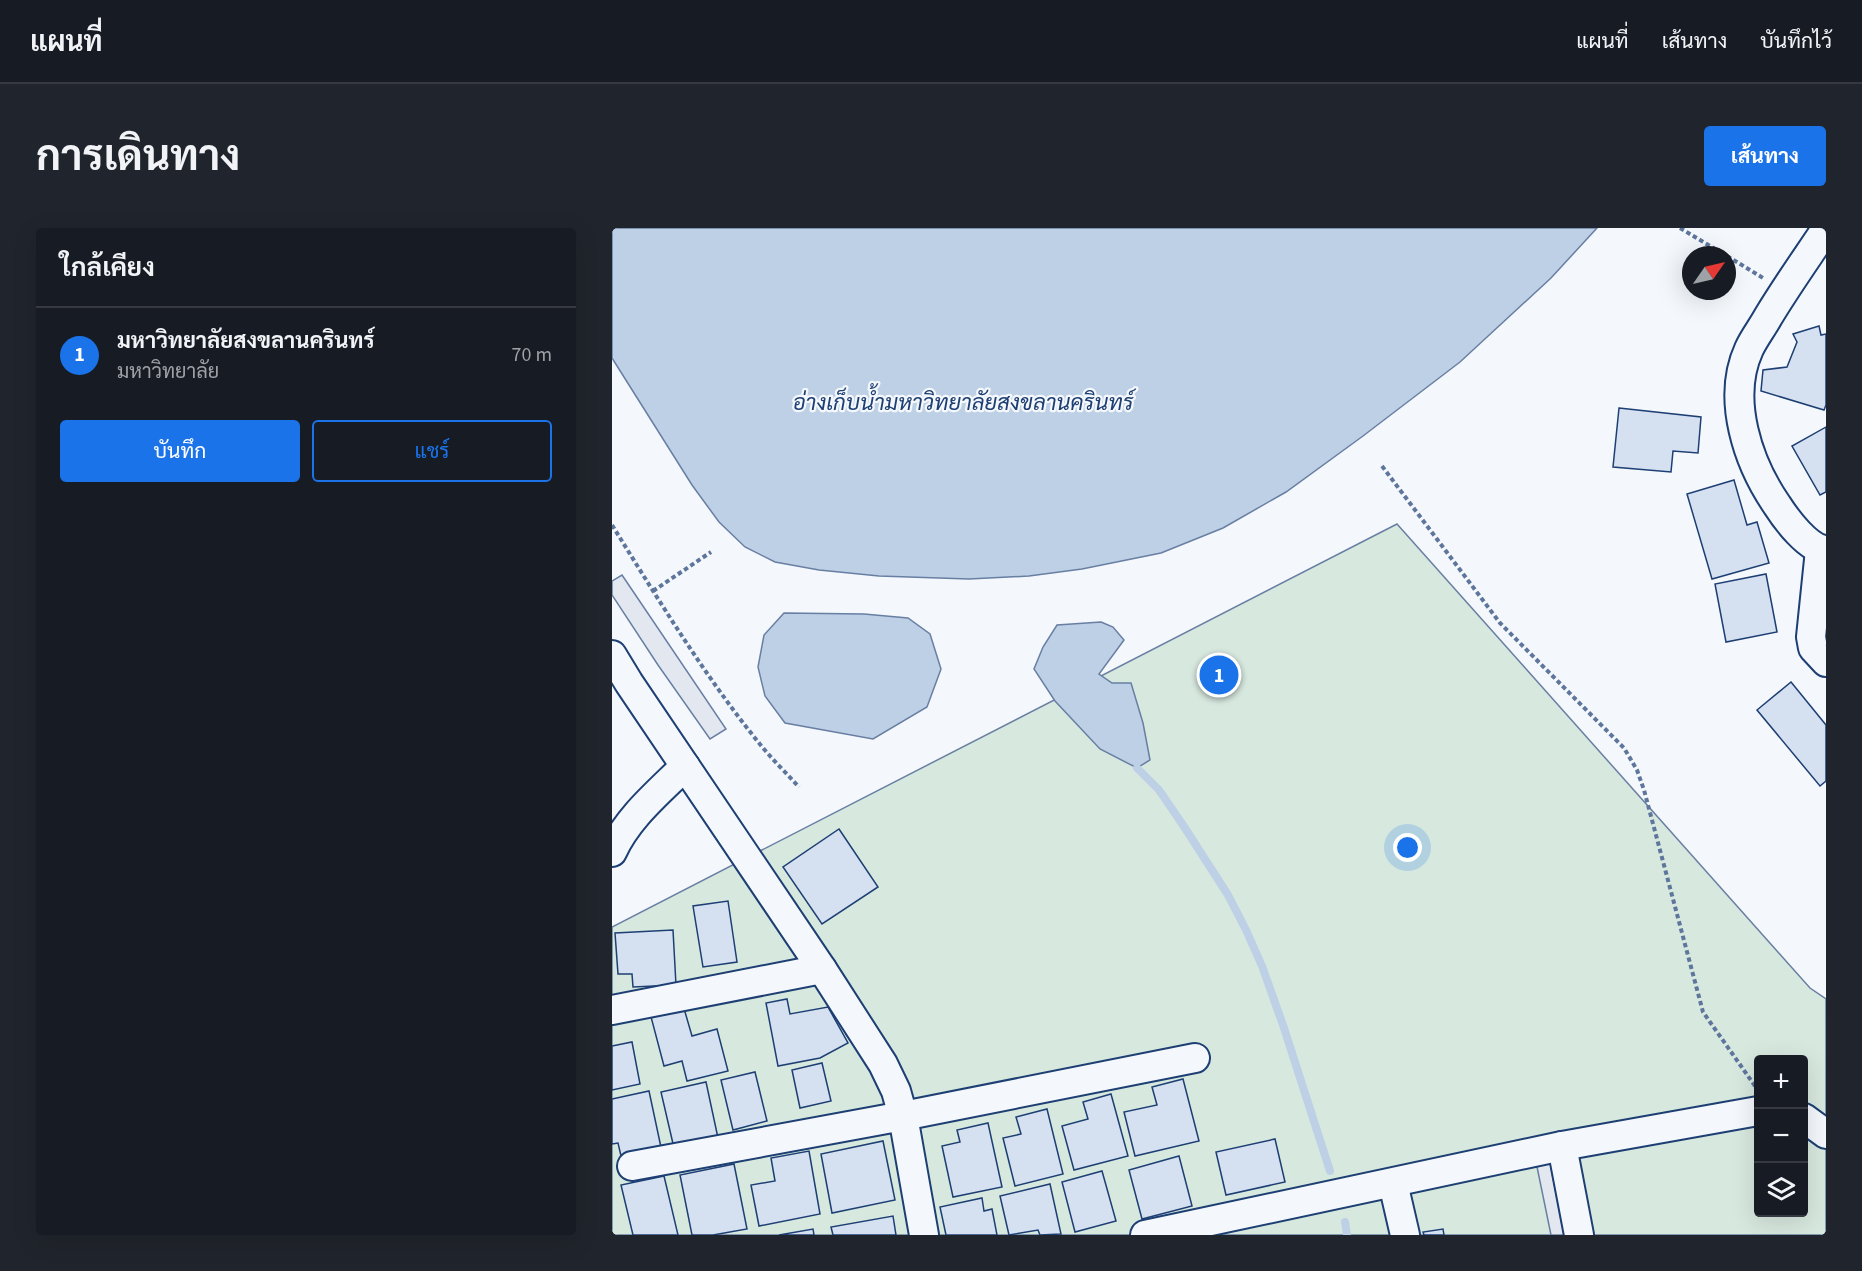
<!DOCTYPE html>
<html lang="th">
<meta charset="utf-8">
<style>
body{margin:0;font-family:"Source Sans 3",Sarabun,sans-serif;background:#20242c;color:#f1f3f6}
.controls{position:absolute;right:18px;bottom:18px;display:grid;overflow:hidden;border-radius:6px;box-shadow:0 6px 24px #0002}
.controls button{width:54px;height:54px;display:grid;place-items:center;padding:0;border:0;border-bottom:2px solid #363941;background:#171b24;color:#f1f3f6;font:30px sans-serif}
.compass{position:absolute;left:1070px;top:18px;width:54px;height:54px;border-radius:50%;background:#171b24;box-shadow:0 6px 24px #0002;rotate:56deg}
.you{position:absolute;left:796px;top:620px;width:21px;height:21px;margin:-15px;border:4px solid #fff;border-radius:50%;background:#1a73e8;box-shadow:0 0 0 9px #1a73e833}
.badge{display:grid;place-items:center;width:39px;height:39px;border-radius:50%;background:#1a73e8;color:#fff;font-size:20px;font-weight:700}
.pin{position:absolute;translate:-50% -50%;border:3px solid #fff;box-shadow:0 2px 6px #0006}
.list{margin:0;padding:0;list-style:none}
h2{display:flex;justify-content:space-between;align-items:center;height:78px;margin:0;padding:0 24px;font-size:26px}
h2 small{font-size:20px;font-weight:400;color:#9ea1a6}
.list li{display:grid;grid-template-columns:39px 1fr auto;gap:18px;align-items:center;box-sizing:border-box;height:96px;padding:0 24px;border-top:2px solid #363941}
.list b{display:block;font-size:22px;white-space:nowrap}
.list p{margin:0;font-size:20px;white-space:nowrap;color:#9ea1a6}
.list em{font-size:20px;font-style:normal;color:#9ea1a6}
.actions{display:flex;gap:12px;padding:18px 24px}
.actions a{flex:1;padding:14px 0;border:2px solid #1a73e8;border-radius:6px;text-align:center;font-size:21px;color:#1a73e8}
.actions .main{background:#1a73e8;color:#fff}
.icon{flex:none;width:33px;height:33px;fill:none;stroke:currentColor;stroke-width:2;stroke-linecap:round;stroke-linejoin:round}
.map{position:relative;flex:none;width:1214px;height:1007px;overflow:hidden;border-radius:6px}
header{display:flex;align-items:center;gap:36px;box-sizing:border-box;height:84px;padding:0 30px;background:#171b24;border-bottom:2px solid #363941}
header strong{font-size:28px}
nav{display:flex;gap:33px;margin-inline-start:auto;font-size:21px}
.intro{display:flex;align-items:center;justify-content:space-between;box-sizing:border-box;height:144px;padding:0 36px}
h1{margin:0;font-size:42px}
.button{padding:15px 27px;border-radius:6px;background:#1a73e8;color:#fff;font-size:21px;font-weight:700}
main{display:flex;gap:36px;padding:0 36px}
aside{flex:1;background:#171b24;border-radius:6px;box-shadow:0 6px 24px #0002}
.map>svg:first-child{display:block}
</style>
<header>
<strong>แผนที่</strong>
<nav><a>แผนที่</a><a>เส้นทาง</a><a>บันทึกไว้</a></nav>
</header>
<div class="intro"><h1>การเดินทาง</h1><a class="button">เส้นทาง</a></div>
<main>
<aside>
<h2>ใกล้เคียง<small></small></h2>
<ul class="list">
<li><span class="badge">1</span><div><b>มหาวิทยาลัยสงขลานครินทร์</b><p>มหาวิทยาลัย</p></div><em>70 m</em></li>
</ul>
<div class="actions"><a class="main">บันทึก</a><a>แชร์</a></div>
</aside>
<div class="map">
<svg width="1214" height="1007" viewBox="0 0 1214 1007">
<rect width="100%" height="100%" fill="#f4f7fb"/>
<path fill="#d7e8df" stroke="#687fa3" stroke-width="1.5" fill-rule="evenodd" d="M 785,296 L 1198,760 L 1214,771 L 1214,1007 L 0,1007 L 0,699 ZM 1146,832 L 1192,832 L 1192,984 L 1146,984 Z"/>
<g fill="#e3e8f0" stroke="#687fa3" stroke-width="1.5">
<path d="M 10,347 L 114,501 L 98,511 L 46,437 L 0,367 L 0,353 Z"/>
<path d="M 937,929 L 952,1007 L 939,1007 L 924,934 Z"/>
</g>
<g fill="#bed0e5" stroke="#687fa3" stroke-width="1.5">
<path d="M 0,0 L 985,0 L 939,50 L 848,134 L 751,208 L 674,264 L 611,300 L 549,325 L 470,341 L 417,348 L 357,351 L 267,348 L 207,342 L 163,334 L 133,319 L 107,294 L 80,257 L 0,130 Z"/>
<path d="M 172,385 L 252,386 L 296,390 L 318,406 L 329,441 L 315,479 L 261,511 L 173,495 L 153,468 L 146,439 L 152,407 Z"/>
<path d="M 489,394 L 501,399 L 512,412 L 487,446 L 500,455 L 519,455 L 531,495 L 538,532 L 525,540 L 488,521 L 443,473 L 422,441 L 431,419 L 445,397 Z"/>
</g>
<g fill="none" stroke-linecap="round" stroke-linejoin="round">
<g stroke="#bed0e5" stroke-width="8">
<path d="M 525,540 L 547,562 L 571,597 L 616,667 L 634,702 L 650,738 L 671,797 L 718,943"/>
<path d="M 733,994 L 735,1007"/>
</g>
</g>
<g fill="#d5e0f0" stroke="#1d3f73" stroke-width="1.5">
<path d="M 1207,98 L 1209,107 L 1214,106 L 1214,177 L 1212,182 L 1149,163 L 1151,142 L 1175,139 L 1185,114 L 1181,106 Z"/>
<path d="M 1007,180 L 1089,189 L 1086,225 L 1061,223 L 1059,244 L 1001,239 Z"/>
<path d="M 1214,199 L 1214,264 L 1208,267 L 1180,218 Z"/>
<path d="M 1122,252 L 1135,297 L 1145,294 L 1157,335 L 1100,351 L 1075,266 Z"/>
<path d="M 1154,346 L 1165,404 L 1114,414 L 1103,356 Z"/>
<path d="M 1179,454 L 1214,497 L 1214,553 L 1208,558 L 1145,482 Z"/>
<path d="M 227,601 L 266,659 L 210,696 L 171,639 Z"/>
<path d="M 116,673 L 125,734 L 91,739 L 81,678 Z"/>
<path d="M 61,702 L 64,757 L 21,759 L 20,746 L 6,746 L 3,705 Z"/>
<path d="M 175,771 L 178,786 L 216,779 L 236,815 L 208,830 L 166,838 L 154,775 Z"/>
<path d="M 71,777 L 80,808 L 105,801 L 116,843 L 75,853 L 70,833 L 52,838 L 38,785 Z"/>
<path d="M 20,814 L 28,856 L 0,862 L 0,818 Z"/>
<path d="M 210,835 L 219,873 L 188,880 L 180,842 Z"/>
<path d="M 143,844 L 155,893 L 121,902 L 109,852 Z"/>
<path d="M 571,851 L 587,913 L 523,928 L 512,884 L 545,877 L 540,859 Z"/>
<path d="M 94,854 L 106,910 L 62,920 L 49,864 Z"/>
<path d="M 37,863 L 50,924 L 10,932 L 6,915 L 0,916 L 0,871 Z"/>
<path d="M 499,866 L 516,928 L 462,942 L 450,898 L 476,891 L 471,874 Z"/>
<path d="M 435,881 L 451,946 L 403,958 L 391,910 L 409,906 L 404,889 Z"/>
<path d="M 376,895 L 390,959 L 341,969 L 330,918 L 348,914 L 345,902 Z"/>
<path d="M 663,911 L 673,954 L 614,967 L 604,924 Z"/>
<path d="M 271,913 L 283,972 L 220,985 L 209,926 Z"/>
<path d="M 197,923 L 208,986 L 147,998 L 139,957 L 163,953 L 159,930 Z"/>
<path d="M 567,928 L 580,978 L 530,991 L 517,942 Z"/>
<path d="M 122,936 L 135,1001 L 101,1007 L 80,1007 L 68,947 Z"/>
<path d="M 490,943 L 504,993 L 463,1004 L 450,954 Z"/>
<path d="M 52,948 L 66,1007 L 21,1007 L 9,957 Z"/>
<path d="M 438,956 L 449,1006 L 428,1007 L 426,1002 L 397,1007 L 388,968 Z"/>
<path d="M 370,970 L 372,983 L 380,981 L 385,1007 L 334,1007 L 328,979 Z"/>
<path d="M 281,988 L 284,1007 L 221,1007 L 219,999 Z"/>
<path d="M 201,1001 L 202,1007 L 167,1007 Z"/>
<path d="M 831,1001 L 832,1007 L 812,1007 L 811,1004 Z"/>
</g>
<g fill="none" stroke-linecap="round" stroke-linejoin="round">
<defs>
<g id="minor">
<path d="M 1214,1 C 1194,31 1174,59 1156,89 C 1150,100 1142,110 1137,121 C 1114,171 1136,235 1165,277 C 1174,291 1196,321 1214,322"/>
<path d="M 1208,322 L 1199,409 L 1201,420 L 1214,434"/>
<path d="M 0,427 L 17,455 L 210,741 L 271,836 L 284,863 L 291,888 L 312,1007"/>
<path d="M 0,624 C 16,589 46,565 73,538"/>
<path d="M 0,782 L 210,741"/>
<path d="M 1192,890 L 1214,906"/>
<path d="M 950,918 L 967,1007"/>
<path d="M 20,938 L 291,888 L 583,830"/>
<path d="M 781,955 L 793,1007"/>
<path d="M 533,1007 L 950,918 L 1146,883"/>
</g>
</defs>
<use href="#minor" stroke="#1d3f73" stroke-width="32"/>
<g stroke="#5e769c" stroke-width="4" stroke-dasharray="4.5 3" stroke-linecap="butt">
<path d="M 1068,0 L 1113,27"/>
<path d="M 1115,28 L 1151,50"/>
<path d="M 770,238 L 888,395 L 1012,520 L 1025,542 L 1032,562 L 1091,784 L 1143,858"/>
<path d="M 0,297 C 46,371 92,447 147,515 C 159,530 174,545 187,559"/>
<path d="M 41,363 L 99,324"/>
</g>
<use href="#minor" stroke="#f4f7fb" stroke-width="28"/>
</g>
<g text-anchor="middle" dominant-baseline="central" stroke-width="4.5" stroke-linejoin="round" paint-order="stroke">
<g font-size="22" font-style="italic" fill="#1d3f73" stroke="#f4f7fb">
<text x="351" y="175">อ่างเก็บน้ำมหาวิทยาลัยสงขลานครินทร์</text>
</g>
</g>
</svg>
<div class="controls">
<button>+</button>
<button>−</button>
<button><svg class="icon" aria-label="layers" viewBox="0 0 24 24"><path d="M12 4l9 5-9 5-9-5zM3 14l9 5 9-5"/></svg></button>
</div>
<svg class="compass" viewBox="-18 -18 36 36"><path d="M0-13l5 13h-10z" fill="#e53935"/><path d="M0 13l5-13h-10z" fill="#9ea1a6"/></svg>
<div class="you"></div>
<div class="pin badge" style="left:607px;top:447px">1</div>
</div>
</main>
